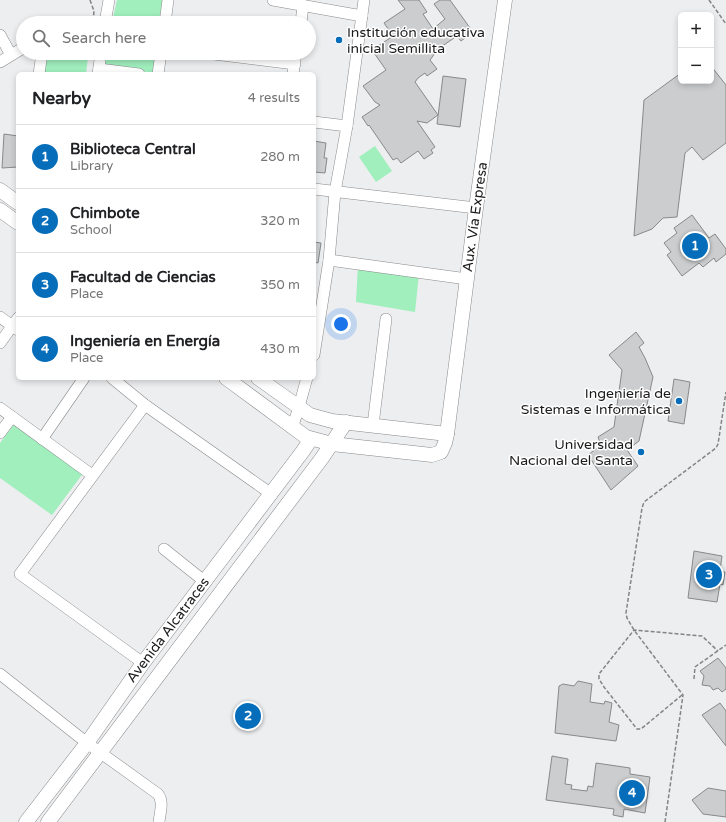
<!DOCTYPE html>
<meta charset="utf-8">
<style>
body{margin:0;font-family:"Varela Round",sans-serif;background:#f6f6f6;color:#202124}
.controls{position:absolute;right:12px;top:12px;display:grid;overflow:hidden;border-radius:6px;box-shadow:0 2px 6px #0003}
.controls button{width:36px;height:36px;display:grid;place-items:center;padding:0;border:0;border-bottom:1px solid #e0e0e0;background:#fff;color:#202124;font:20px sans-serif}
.you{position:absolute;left:341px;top:324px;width:14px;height:14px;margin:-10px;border:3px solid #fff;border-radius:50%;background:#1a73e8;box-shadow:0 0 0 6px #1a73e833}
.badge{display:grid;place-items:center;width:26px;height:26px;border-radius:50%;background:#056db9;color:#fff;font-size:13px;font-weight:700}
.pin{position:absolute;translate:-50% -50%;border:2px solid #fff;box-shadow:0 1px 4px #0006}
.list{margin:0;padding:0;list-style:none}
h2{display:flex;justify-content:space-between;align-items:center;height:52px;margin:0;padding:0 16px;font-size:17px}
h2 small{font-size:13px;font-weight:400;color:#757577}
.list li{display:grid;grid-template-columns:26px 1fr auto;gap:12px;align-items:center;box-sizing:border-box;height:64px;padding:0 16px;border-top:1px solid #e0e0e0}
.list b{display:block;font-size:15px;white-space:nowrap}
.list p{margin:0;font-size:13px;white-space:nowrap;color:#757577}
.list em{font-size:13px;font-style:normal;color:#757577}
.icon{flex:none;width:22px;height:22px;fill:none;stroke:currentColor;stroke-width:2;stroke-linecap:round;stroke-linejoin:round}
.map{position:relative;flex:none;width:726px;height:822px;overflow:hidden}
.search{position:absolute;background:#fff;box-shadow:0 2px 6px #0003;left:16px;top:16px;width:300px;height:44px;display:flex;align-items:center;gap:10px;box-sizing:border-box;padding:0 14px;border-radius:22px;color:#757577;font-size:15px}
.panel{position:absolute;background:#fff;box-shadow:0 2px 6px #0003;left:16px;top:72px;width:300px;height:308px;border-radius:6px}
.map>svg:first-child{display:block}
</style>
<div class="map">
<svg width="726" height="822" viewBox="0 0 726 822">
<rect width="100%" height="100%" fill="#edeef0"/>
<g fill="#a0efbd">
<path d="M 117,0 L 165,0 L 161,23 L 112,23 Z"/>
<path d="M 41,53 L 67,53 L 88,57 L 86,74 L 37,74 Z"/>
<path d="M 107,53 L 157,53 L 154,73 L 105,65 Z"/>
<path d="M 375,146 L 392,171 L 376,182 L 359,157 Z"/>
<path d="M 358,265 L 419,274 L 415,312 L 356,302 Z"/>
<path d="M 15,423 L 84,472 L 52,515 L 0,478 L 0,443 Z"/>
</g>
<g fill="#cccdce" stroke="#88898a">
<path d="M 398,0 L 419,0 L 427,12 L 423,14 L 433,29 L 445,19 L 434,4 L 440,0 L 450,0 L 470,28 L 467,30 L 470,34 L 461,41 L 457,36 L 438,49 L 430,60 L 437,69 L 427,76 L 425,73 L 418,78 L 415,82 L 438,115 L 427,123 L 417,121 L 435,147 L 431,150 L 433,153 L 424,159 L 418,151 L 401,163 L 397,158 L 393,160 L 369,125 L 368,126 L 362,117 L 380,105 L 375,102 L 363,86 L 386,70 L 372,50 L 393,36 L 384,23 L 405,9 Z"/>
<path d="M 711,66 L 726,85 L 726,143 L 703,160 L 692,147 L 685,153 L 677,217 L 663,218 L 652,229 L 634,236 L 644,100 L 681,73 L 681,81 L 711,81 Z"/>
<path d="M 443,76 L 466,79 L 460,127 L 437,124 Z"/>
<path d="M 4,134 L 18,136 L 18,167 L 2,168 Z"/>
<path d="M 314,141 L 326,143 L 324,158 L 327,158 L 325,173 L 314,172 Z"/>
<path d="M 692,215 L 709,238 L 715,234 L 726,249 L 726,254 L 716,262 L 714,258 L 703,267 L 699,263 L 682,276 L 667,255 L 671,252 L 664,243 L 677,233 L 674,228 Z"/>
<path d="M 314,242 L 321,243 L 318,263 L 314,262 Z"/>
<path d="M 636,332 L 644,343 L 639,347 L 645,358 L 653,377 L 639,441 L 627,450 L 638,466 L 611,490 L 588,455 L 601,445 L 598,437 L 614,427 L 622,370 L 609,355 Z"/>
<path d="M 674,379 L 690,382 L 684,424 L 668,421 Z"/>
<path d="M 694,551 L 722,556 L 720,571 L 725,572 L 723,585 L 720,584 L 717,602 L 688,598 Z"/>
<path d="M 718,658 L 726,668 L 726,689 L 722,692 L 718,688 L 713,690 L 710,686 L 702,685 L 704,676 L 700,671 Z"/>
<path d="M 578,681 L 592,684 L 590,702 L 604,704 L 605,701 L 612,703 L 609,722 L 619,725 L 616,741 L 555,733 L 559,686 L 563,684 L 574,686 Z"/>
<path d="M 720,703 L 726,711 L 726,746 L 702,715 Z"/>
<path d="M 552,756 L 568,759 L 565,784 L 572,785 L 571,789 L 587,791 L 588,786 L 593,787 L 596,763 L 630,768 L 630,774 L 650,777 L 645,813 L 624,809 L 623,817 L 613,815 L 614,809 L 546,800 Z"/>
<path d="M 708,788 L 726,791 L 726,817 L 703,814 L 692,800 Z"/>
</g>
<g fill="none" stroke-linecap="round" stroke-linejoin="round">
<defs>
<g id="minor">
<path d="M 273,0 L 362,16"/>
<path d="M 105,23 L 109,0"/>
<path d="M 165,23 L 168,0"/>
<path d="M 301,23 L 303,5"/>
<path d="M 0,35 L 11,55"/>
<path d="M 206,53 L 295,64"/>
<path d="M 0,62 L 23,48"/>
<path d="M 99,69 L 139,74"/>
<path d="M 39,74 L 42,53"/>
<path d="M 98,74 L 101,53"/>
<path d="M 158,74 L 161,53"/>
<path d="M 293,74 L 296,53"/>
<path d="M 314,122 L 347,126"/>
<path d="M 314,189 L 476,208"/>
<path d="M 329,260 L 467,279"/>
<path d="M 0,317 L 18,330"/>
<path d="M 0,343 L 18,318"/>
<path d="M 314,355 L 329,260 L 335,192 L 347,126 L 364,0"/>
<path d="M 112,378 L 145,405 L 270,493"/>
<path d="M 0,408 L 92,475"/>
<path d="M 373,425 L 386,319"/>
<path d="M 292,427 C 299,411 302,394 307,378"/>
<path d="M 0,433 L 12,417"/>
<path d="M 42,439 L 84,378"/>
<path d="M 164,549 L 204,581"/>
<path d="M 143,663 L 20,574 L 145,405"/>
<path d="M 0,674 L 87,743 L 158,794 C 164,802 160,812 159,822"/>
</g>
<g id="major">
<path d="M 0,190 L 18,203"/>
<path d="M 0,210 L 18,223"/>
<path d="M 226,378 L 306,437 L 332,444 L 432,455 L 441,452 L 445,443 L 447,434 L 476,208 L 505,0"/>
<path d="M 258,378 L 310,415 L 332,421 L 447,434"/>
<path d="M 26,822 L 87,743 L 143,663 L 303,451 L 311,439"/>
<path d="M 48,822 L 322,458 L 346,422"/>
</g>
</defs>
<use href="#minor" stroke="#898a8c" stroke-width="12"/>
<use href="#major" stroke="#898a8c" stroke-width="15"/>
<g stroke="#848486" stroke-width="1.5" stroke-dasharray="4 2" stroke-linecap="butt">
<path d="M 90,0 L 94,11 L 93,23"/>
<path d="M 709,0 L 726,24"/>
<path d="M 694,679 L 695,667 L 726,645"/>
<path d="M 682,695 L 641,729 L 637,729 L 604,687 L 599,679 L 599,674 L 634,630 L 702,636 L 718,651"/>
<path d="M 665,822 L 683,695 L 634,630 L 627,618 L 626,613 L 642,508 L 644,502 L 716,448 L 718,444 L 726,392"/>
</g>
<use href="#minor" stroke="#fff" stroke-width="11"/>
<use href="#major" stroke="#fff" stroke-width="14"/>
</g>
<g fill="#056db9" stroke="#fff" stroke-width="1.5">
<circle cx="339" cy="40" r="4"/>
<circle cx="679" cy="401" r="4"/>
<circle cx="641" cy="452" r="4"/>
</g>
<g text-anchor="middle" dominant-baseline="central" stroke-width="3" stroke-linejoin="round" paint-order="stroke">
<g font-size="14" fill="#1c1c1d" stroke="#fff" text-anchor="end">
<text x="347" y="32" text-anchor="start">Institución educativa<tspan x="347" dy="16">inicial Semillita</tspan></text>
<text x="671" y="393">Ingeniería de<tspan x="671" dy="16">Sistemas e Informática</tspan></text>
<text x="633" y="444">Universidad<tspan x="633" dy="16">Nacional del Santa</tspan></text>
</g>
<g font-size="14" fill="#1c1c1d" stroke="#fff">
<text transform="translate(475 217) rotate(-82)">Aux. Vía Expresa</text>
<text transform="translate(168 630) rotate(-53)">Avenida Alcatraces</text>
</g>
</g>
</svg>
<div class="controls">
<button>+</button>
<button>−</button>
</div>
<div class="you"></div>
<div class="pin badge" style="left:695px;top:246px">1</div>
<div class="pin badge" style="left:248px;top:716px">2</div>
<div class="pin badge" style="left:709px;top:575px">3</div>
<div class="pin badge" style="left:632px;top:793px">4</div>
<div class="search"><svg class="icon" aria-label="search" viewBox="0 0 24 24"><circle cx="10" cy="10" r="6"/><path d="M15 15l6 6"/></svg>Search here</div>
<section class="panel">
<h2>Nearby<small>4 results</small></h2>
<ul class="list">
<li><span class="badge">1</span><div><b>Biblioteca Central</b><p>Library</p></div><em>280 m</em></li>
<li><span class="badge">2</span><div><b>Chimbote</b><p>School</p></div><em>320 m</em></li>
<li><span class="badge">3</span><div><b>Facultad de Ciencias</b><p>Place</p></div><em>350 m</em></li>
<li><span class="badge">4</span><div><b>Ingeniería en Energía</b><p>Place</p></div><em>430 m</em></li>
</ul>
</section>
</div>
